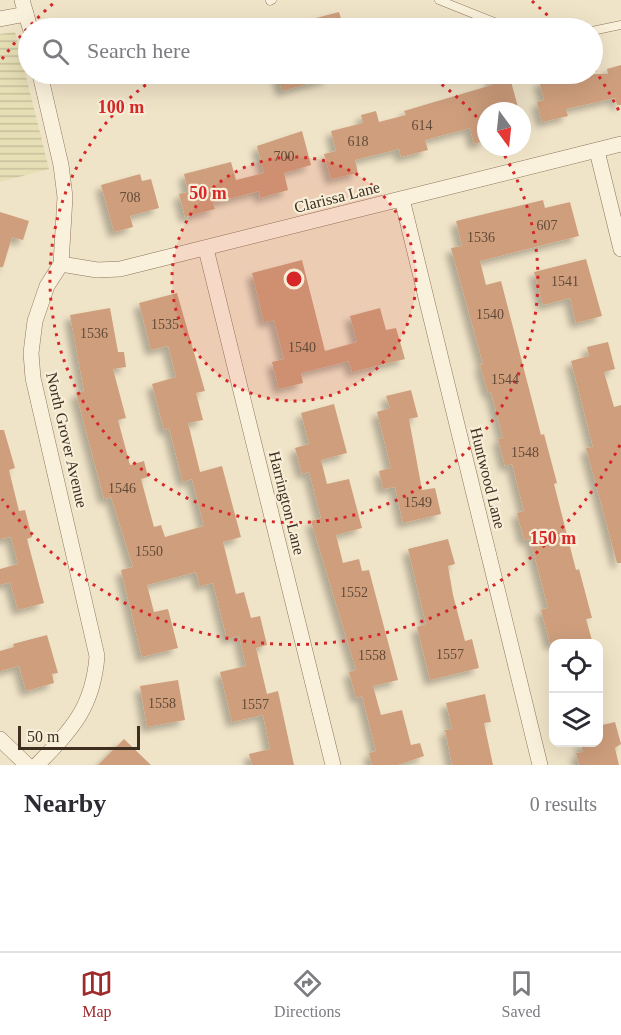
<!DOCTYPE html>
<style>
body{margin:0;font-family:"Times New Roman",serif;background:#f7f7f7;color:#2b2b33}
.controls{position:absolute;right:18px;bottom:18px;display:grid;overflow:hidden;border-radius:12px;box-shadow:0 6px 24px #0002}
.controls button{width:54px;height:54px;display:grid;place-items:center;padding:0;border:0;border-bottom:2px solid #e1e1e2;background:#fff;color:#2b2b33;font:30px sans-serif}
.compass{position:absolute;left:477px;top:102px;width:54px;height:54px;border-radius:50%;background:#fff;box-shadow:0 6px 24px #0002;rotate:165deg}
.scale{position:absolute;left:18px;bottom:15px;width:122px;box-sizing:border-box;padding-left:6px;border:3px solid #3d2e20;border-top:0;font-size:16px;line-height:21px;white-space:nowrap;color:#3d2e20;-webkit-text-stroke:4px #f7eed8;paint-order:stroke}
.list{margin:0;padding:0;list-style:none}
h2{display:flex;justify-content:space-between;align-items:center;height:78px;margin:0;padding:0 24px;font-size:26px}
h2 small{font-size:20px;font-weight:400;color:#7c7c81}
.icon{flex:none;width:33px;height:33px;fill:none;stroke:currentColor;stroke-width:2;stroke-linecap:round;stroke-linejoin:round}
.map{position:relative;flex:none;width:621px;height:765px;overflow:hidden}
.search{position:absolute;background:#fff;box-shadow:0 6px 24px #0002;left:18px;right:18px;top:18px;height:66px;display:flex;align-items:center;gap:15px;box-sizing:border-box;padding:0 21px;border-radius:33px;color:#7c7c81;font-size:22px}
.sheet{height:186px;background:#fff}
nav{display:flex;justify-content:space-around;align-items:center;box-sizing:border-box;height:84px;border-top:2px solid #e1e1e2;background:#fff;font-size:16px;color:#7c7c81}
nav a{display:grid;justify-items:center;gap:3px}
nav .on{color:#9e2a2b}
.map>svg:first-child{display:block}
</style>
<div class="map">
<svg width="621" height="765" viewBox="0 0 621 765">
<defs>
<pattern id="farmland-rules" width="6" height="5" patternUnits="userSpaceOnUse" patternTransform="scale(1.5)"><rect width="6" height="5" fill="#e6deb5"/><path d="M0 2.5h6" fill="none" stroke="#c6bf9b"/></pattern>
<filter id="shadow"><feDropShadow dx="-5.5" dy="5.5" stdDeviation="3" flood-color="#0004"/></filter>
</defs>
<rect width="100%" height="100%" fill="#f0e4c8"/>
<path fill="url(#farmland-rules)" d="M 15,32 L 49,169 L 0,182 L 0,34 Z"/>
<g fill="#cf9f7d" filter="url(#shadow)">
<path d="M 339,12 L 344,28 L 294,28 L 293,24 Z"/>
<path d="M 621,65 L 621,105 L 617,105 L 615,98 L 566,109 L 568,116 L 542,122 L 537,102 L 544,100 L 539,81 L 568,74 L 608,74 L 607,69 Z"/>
<path d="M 277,74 L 329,74 L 330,78 L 282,91 Z"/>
<path d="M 509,74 L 519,111 L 486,111 L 486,140 L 474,144 L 470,128 L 425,140 L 428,150 L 401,157 L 399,149 L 355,160 L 358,173 L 331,179 L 324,154 L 336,151 L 331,131 L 363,123 L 361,115 L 376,111 L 379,122 L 406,115 L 404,111 L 492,85 L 490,77 Z"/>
<path d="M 302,131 L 311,165 L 284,173 L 288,190 L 260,198 L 259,191 L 213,203 L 215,209 L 185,217 L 179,194 L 188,192 L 184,174 L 231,162 L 236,180 L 264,173 L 257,146 Z"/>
<path d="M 140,174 L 142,181 L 151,179 L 159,208 L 130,216 L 133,227 L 114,232 L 101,185 Z"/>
<path d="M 543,200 L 545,208 L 570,202 L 579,236 L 480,261 L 486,285 L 501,281 L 541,435 L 544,434 L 557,483 L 554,484 L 576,570 L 579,569 L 592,618 L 586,619 L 593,644 L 550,644 L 541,610 L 548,608 L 530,539 L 524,540 L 517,513 L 524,511 L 512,464 L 505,466 L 498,439 L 503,438 L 491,392 L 488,393 L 480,365 L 483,364 L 451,248 L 462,246 L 456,221 Z"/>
<path d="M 0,212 L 29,221 L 23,240 L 12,237 L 3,267 L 0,267 Z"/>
<path d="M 586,259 L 602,316 L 576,323 L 570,298 L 543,305 L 534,272 Z"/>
<path d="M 302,260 L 325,351 L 357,342 L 350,316 L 380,308 L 386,330 L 396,328 L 405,359 L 352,372 L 349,361 L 301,373 L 303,383 L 279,389 L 272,362 L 284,359 L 274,320 L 264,322 L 252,273 Z"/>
<path d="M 177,293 L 205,391 L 196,393 L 203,420 L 188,423 L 200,472 L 222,466 L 241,537 L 223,542 L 236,594 L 244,592 L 251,618 L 260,616 L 267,645 L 256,648 L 267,694 L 278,691 L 294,765 L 252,765 L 249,754 L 270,749 L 263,715 L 232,722 L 220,672 L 246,666 L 239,636 L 227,639 L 213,583 L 200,586 L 196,572 L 147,585 L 154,612 L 168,609 L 178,648 L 142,657 L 121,570 L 133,567 L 111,497 L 104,499 L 76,393 L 84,391 L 70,315 L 110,308 L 118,352 L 124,352 L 126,367 L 113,369 L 126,418 L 118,420 L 130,465 L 144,461 L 148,477 L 141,479 L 154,527 L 161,525 L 165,537 L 204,526 L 192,479 L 183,482 L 169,428 L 164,430 L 152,384 L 176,377 L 168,346 L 151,350 L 139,303 Z"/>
<path d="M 608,342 L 615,369 L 604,372 L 614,407 L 621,405 L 621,563 L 617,563 L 586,448 L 593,447 L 571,361 L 589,356 L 587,347 Z"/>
<path d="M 411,390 L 418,417 L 409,419 L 422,490 L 435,488 L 441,514 L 403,523 L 395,487 L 383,489 L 379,471 L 391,468 L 377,412 L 390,408 L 386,396 Z"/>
<path d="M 334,404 L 347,453 L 321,460 L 327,484 L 349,479 L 362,528 L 336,535 L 343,563 L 359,559 L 362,571 L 369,570 L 398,680 L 373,686 L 381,715 L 402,710 L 411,745 L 420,743 L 424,756 L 398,765 L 372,765 L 369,753 L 376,751 L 362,696 L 356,698 L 349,672 L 356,670 L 311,521 L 321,518 L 309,472 L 302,474 L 295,448 L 309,444 L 301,413 Z"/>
<path d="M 0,430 L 4,430 L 15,468 L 9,470 L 19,511 L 25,510 L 32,537 L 27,539 L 44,603 L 18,610 L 10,582 L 0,585 L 0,569 L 18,564 L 11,537 L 0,539 Z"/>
<path d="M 448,539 L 455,564 L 448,566 L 453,595 L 465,641 L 472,639 L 479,668 L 430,680 L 417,627 L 426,624 L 408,549 Z"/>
<path d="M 47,635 L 58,673 L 52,674 L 54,683 L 26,691 L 19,666 L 0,671 L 0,651 L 14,647 L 13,644 Z"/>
<path d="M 178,680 L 185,720 L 147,727 L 140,686 Z"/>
<path d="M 485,694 L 491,722 L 484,723 L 493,765 L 452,765 L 445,730 L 452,729 L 446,703 Z"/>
<path d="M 615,722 L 621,744 L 615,748 L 619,765 L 579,765 L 576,753 L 583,752 L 580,742 L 598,742 L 598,726 Z"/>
<path d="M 124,739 L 151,765 L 98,765 Z"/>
</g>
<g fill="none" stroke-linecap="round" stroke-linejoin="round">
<defs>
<g id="lane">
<path d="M 439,0 L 509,28"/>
<path d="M 270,1 L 272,0"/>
<path d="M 592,31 L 621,25"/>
</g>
<g id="street">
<path d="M 22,0 L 30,28"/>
<path d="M 0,19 L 26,14"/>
<path d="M 597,151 L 621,249"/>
<path d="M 402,199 L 540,765"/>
<path d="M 206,249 L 333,765"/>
<path d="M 61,264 L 97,270 L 120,269 L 621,144"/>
<path d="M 0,739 L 27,765"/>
<path d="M 37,765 C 72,729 93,708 97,656 L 33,378 L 31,353 L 35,321 L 47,286 L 61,264 L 65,197 L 61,165 L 40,74"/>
</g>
</defs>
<use href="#lane" stroke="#8d765c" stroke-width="9"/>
<use href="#street" stroke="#8d765c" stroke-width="16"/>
<use href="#lane" stroke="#faf1dc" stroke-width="8"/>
<use href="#street" stroke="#faf1dc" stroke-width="15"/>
</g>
<circle cx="294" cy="279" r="122" fill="#d62828" fill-opacity=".12"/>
<g fill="none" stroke="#d62828" stroke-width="3" stroke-dasharray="3 6">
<circle cx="294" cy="279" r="122"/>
<path d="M427 74A244 244 0 0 1 485 127M500 148A244 244 0 1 1 161 74"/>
<path d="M620 445A366 366 0 0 1 2 499M2 59A366 366 0 0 1 56 1M532 1A366 366 0 0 1 559 27M594 69A366 366 0 0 1 620 113"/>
</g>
<g text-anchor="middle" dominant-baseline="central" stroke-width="4.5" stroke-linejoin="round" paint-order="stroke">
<g font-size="14" fill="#624a37">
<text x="422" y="125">614</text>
<text x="358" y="141">618</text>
<text x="284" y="156">700</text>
<text x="130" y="197">708</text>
<text x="547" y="225">607</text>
<text x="481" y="237">1536</text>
<text x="565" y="281">1541</text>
<text x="490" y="314">1540</text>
<text x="165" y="324">1535</text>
<text x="94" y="333">1536</text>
<text x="302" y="347">1540</text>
<text x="505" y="379">1544</text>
<text x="525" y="452">1548</text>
<text x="122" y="488">1546</text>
<text x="418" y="502">1549</text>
<text x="149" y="551">1550</text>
<text x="354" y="592">1552</text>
<text x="450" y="654">1557</text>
<text x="372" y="655">1558</text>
<text x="162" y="703">1558</text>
<text x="255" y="704">1557</text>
</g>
<g font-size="16" fill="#3d2e20" stroke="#f7eed8">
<text transform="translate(337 197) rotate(-14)">Clarissa Lane</text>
<text transform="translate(67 440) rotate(77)">North Grover Avenue</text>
<text transform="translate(488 478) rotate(76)">Huntwood Lane</text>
<text transform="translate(287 503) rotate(76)">Harrington Lane</text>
</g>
</g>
<circle cx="294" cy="279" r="9" fill="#d62828" stroke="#f7eed8" stroke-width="3"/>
<g font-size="18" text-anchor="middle" font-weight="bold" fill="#d62828" stroke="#f7eed8" stroke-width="4.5" stroke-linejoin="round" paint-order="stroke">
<text x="121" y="113">100 m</text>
<text x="208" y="199">50 m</text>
<text x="553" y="544">150 m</text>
</g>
</svg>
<div class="controls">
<button><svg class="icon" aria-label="locate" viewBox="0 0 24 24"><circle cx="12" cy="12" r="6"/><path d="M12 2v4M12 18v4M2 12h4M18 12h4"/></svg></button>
<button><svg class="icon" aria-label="layers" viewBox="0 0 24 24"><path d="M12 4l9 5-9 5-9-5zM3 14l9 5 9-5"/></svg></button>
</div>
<svg class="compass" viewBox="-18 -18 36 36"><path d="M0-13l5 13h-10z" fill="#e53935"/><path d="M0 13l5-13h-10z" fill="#7c7c81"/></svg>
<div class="scale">50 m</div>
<div class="search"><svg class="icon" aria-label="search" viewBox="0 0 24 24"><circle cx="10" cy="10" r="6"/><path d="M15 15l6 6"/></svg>Search here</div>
</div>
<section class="sheet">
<h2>Nearby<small>0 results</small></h2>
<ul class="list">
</ul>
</section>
<nav>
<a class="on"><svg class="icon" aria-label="map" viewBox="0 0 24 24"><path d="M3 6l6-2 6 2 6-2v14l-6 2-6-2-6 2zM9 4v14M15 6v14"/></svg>Map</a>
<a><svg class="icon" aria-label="directions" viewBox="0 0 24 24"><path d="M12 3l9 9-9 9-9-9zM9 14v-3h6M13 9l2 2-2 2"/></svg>Directions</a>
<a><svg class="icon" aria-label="saved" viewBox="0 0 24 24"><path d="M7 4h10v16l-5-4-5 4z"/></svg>Saved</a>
</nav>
